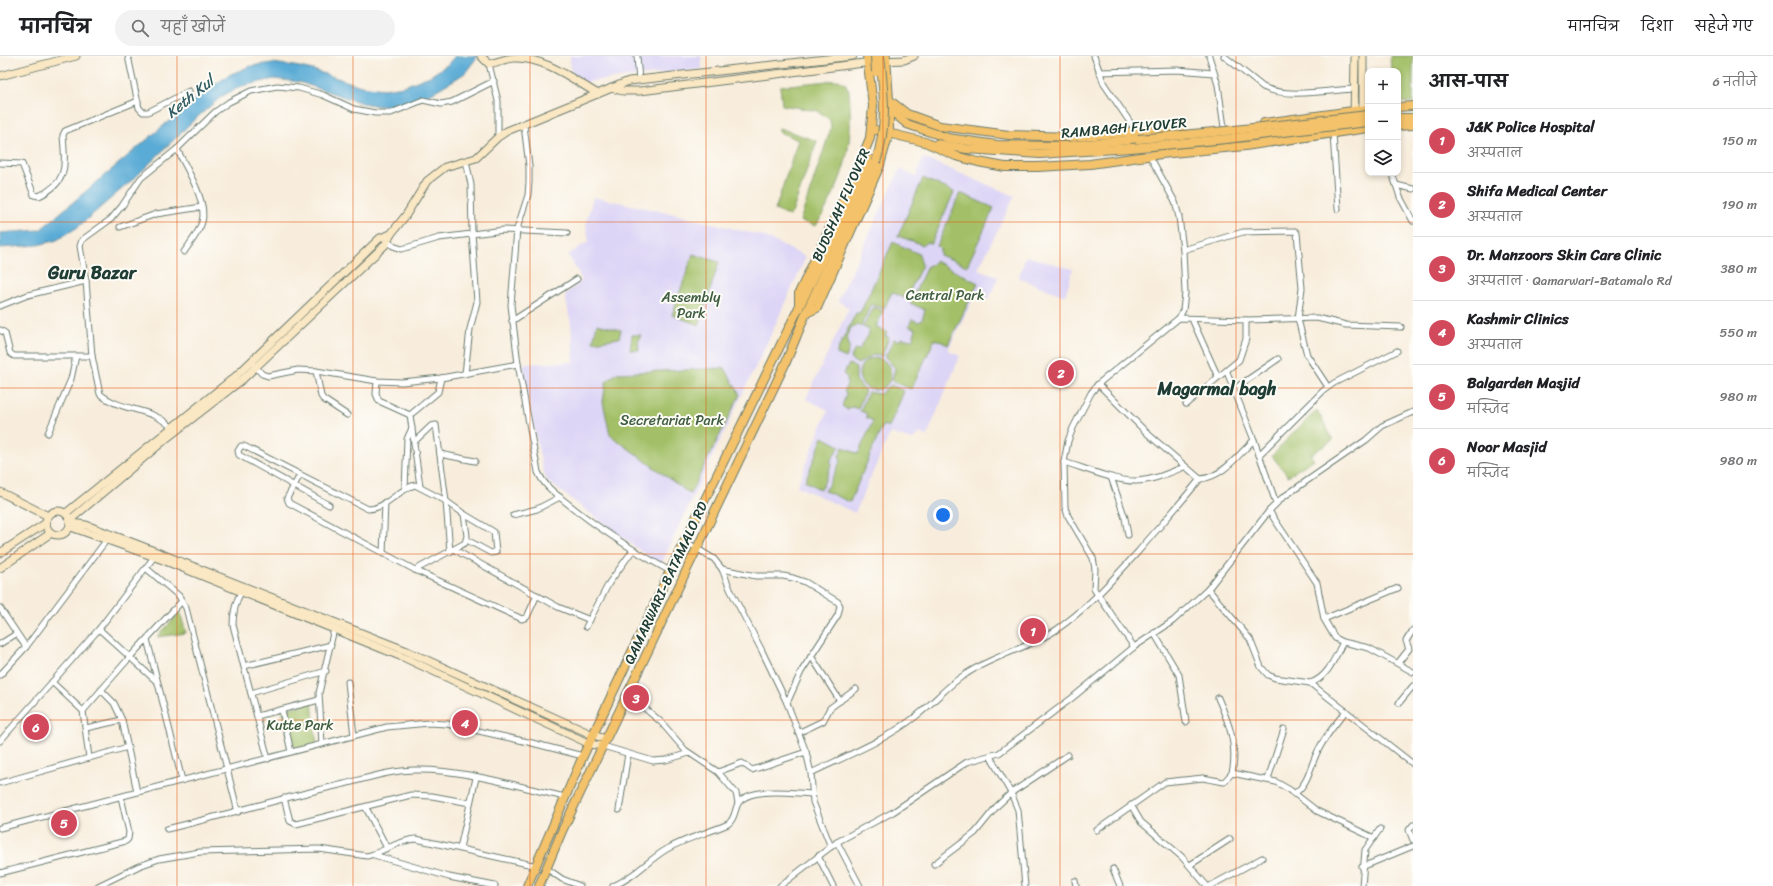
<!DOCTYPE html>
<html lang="hi">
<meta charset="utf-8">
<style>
body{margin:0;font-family:Sriracha,"Playpen Sans Deva",sans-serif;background:#f2f2f2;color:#202124}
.controls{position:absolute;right:12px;top:12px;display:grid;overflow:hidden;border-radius:8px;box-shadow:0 2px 6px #0003}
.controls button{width:36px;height:36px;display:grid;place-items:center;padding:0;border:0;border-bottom:1px solid #e0e0e0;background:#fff;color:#202124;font:20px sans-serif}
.you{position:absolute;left:943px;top:459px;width:14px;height:14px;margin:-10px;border:3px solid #fff;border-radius:50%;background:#1a73e8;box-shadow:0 0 0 6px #1a73e833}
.badge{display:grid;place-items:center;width:26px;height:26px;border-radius:50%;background:#d1495b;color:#fff;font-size:13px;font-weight:700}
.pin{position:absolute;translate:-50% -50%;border:2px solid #fff;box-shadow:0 1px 4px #0006}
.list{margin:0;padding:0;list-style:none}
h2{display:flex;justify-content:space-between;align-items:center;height:52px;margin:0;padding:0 16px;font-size:17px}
h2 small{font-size:13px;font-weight:400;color:#757577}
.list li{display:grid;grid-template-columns:26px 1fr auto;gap:12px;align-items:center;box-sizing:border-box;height:64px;padding:0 16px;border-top:1px solid #e0e0e0}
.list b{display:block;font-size:15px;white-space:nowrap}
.list p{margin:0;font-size:13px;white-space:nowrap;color:#757577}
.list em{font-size:13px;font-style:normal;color:#757577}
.icon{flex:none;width:22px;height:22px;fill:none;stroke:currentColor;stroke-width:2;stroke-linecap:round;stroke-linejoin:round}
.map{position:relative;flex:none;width:1413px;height:830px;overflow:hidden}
header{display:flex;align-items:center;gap:24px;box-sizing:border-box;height:56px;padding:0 20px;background:#fff;border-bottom:1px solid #e0e0e0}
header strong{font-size:19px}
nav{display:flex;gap:22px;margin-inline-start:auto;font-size:14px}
.search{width:280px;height:36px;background:#f2f2f2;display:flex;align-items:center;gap:10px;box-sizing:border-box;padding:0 14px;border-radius:22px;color:#757577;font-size:15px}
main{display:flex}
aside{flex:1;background:#fff}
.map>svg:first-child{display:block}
</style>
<header>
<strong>मानचित्र</strong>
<div class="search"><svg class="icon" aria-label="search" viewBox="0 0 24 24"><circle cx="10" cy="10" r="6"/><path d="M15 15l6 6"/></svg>यहाँ खोजें</div>
<nav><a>मानचित्र</a><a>दिशा</a><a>सहेजे गए</a></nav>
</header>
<main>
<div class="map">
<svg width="1413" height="830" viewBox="0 0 1413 830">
<rect width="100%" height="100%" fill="#fdfcf7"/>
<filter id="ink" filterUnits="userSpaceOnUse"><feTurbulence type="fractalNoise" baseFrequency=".025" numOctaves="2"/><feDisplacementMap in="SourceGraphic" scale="8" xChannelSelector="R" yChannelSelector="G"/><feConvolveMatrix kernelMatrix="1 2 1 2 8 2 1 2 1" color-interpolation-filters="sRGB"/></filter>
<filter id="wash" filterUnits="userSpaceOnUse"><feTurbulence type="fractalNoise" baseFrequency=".012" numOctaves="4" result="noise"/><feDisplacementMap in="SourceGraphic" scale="16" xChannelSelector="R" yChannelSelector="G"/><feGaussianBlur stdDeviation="0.9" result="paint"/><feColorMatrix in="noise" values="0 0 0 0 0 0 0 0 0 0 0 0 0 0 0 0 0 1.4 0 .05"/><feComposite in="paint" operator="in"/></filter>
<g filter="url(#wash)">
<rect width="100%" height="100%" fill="#f8eddc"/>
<g fill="#ddd5f6">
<path d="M 570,0 L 701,0 L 702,13 L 584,26 L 571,16 Z"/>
<path d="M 923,102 L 1015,140 L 978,213 L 998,221 L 989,243 L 975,239 L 948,294 L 960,300 L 927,380 L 919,377 L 912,384 L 890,377 L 855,457 L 797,430 L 828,354 L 806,343 L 849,252 L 838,245 L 900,113 L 916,121 Z"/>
<path d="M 593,141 L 675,158 L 763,180 L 806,201 L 767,287 L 662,506 L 655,506 L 547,425 L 542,411 L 524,322 L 523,308 L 574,306 L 571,268 L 565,239 L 582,224 L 568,199 L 589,185 L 586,168 Z"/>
<path d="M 1026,200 L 1073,213 L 1065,240 L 1018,222 Z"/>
</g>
<g fill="#a3c067" stroke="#617e4e">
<path d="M 1390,0 L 1413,0 L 1413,47 L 1398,46 L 1398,15 L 1391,15 Z"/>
<path d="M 838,24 L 845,27 L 849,35 C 854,93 845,121 816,170 L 800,165 L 831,72 L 830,64 L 818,55 L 782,49 L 780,30 Z"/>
<path d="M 779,72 L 817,85 L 792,157 L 789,160 L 775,154 L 798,84 L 779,76 Z"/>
<path d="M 923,122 L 954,136 L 931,188 L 927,186 L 923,189 L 898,180 Z"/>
<path d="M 960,137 L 994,152 L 967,210 L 940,199 L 940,193 L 937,190 Z"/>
<path d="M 893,186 L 919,198 L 922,209 L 906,243 L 892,236 L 884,253 L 871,248 L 861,270 L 857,269 L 855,271 L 851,271 L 847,283 L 849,285 L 848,290 L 850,291 L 846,302 L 837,298 L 837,295 L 856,257 L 859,257 L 862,253 Z"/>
<path d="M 693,198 L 719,206 L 699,269 L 672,259 Z"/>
<path d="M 935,205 L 978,227 L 948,289 L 935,283 L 911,333 L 892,325 L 895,312 L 885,301 L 894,283 L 899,285 L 901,282 L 912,284 L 916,273 L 909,270 L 912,263 L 918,266 L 922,264 L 925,254 L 910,247 L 927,210 L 931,209 Z"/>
<path d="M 874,251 L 883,255 L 876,271 L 887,276 L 885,280 L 889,281 L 882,300 L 873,299 L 858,308 L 850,303 L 855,293 L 859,294 L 869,278 L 868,273 L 863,271 Z"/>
<path d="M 597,268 L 621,274 L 619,282 L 593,286 Z"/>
<path d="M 632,279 L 641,279 L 638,286 L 639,294 L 630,294 Z"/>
<circle cx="875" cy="318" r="16"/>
<path d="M 849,308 L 856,312 L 856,324 L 865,335 L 858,353 L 853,351 L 848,352 L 848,354 L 842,350 L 846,338 L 844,335 L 847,328 L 847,321 L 843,318 Z"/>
<path d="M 725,312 L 740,339 L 690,438 L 610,379 L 603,346 L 606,326 L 617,317 Z"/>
<path d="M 891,329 L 904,335 L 889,371 L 883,369 L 850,446 L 825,435 L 841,404 L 839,400 L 843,391 L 858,398 L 873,365 L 867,362 L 866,357 L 860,355 L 868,336 L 880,338 Z"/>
<path d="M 1317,354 L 1333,384 L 1310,399 L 1314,403 L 1288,420 L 1272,400 L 1293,377 Z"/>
<path d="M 823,381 L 840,390 L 830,406 L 832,407 L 821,434 L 805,425 Z"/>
<path d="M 180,556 L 186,577 L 157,581 Z"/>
<path d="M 312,646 L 317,690 L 291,696 L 282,654 Z"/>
</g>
<path fill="#5aabd5" stroke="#3c7484" d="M 455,0 L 478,0 L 465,17 L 454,24 L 428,39 L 403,48 L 379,50 L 362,47 L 299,26 L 274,23 L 242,30 L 222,40 L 193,65 L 139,118 L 78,171 L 57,184 L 38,189 L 0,192 L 0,177 L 40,174 L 201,38 L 231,18 L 251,10 L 272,7 L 295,10 L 313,14 L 361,30 L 384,33 L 404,30 L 430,20 L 447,9 Z"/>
</g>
<g filter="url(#ink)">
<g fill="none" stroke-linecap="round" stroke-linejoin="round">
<defs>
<g id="street">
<path d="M 128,0 L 139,52 L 143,56 L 148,56 L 189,35"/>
<path d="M 637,0 L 639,24"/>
<path d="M 1094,0 L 1104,28 L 1136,75 L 1175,146 L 1179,161 L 1183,194 L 1185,237 L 1183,254 L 1179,262"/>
<path d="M 1209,0 L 1218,29 L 1224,71"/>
<path d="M 1224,0 L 1263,31 C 1287,43 1329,34 1355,33"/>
<path d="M 489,8 L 498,45 L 498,81"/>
<path d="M 1099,16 L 1177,14 L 1214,17"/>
<path d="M 524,69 L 529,110 L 529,126 L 528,139 L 517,173 L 511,249 L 518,308 L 538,416 C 544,430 556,438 567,447 C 599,473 634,495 670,515"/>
<path d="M 1333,78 L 1338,153"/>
<path d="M 177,93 C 186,112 208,146 202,166 C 199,177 190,187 184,196"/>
<path d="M 0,107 L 22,108 L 34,139 L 39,140 C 69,126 65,109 63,79 L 65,75 L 138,45"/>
<path d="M 1392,117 L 1400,141 L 1413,165"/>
<path d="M 1396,129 L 1413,133"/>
<path d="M 120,171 L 156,158 L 202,151"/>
<path d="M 388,185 L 393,190 L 402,193 L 439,182 L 504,174 L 567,177"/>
<path d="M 1183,194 L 1243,176 L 1295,175 L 1297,177 L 1302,232 L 1298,263 L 1307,299 L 1328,331"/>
<path d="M 0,250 L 28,239 L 86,225"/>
<path d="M 1192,263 L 1218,321"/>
<path d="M 512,265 L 577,223"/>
<path d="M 0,274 L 5,277 L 10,297 L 14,300 L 92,300"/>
<path d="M 254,309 L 262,318 L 268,320 L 298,314 L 316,315 L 377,325 L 402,326 L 441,322 L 518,308"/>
<path d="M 316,315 L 321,340 L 323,343 L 347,359"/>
<path d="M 1227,316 L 1254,384 L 1276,447"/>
<path d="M 465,318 L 470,273 L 477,246 L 472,177 L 471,129 L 466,105"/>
<path d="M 377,325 L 376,338 L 379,345 L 410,359 L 438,336 L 441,322"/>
<path d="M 1098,328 L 1148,378 L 1200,423 C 1223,421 1238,399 1254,384"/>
<path d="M 1234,333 L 1278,303"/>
<path d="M 1186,348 L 1239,304 L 1246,283 L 1246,264"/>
<path d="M 410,359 L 420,430"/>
<path d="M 173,373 C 154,351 121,356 100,338 L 92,300 L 86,225 L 80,190 L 82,184 L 111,163 L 122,150 L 141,122 L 177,93 L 215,56 L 229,46 L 251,35 L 277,30 L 299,32 L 323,39 L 354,53 L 375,57 L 391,57 L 423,44 L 441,48 L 452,46 L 494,25"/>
<path d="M 48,377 L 71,323 L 76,300"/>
<path d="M 414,386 L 431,370 L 436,369 L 446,445 L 450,496"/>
<path d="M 440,398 L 475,405"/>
<path d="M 1259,399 L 1323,335 L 1334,327 L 1397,295"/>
<path d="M 1064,406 C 1084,412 1117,426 1137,425 C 1154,424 1169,417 1184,411"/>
<path d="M 300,419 L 287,442 L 289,447 L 415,514 L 522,563 L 527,561 L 537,539"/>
<path d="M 1111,421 L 1125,462 L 1128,479"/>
<path d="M 405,433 L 407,383 L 412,372"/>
<path d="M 329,449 L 239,399 L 238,395 L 241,390 L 244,390 L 368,453 C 386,453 398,433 415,429 L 446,445 L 464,458 L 467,480 L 465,487 L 415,514"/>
<path d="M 1269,455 L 1317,527 L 1324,563 L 1335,582 L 1343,586 L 1369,592 L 1413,616"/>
<path d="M 464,458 L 494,476 L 496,496 L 491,497 L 467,484"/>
<path d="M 513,459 L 537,453 L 560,441"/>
<path d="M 685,485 L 714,503 L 722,513 L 730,533 L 762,595 L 787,647 L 806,696 L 811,717 L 813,746 L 831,791"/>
<path d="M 455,494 L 558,551 L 590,564"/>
<path d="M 383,498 L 385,446"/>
<path d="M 146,512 L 179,540 L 186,552 L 238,756"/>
<path d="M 722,513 L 756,520 L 783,520 L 793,522 L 805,526 L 838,546 L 840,550 L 838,559 L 801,616 L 787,647"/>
<path d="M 1208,533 L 1250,583 L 1261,611 L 1268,619 L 1275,622 L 1310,627 L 1413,708"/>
<path d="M 241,536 C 235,547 233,556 233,569 L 268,703"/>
<path d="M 0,552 L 26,591"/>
<path d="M 1324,563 L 1398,532"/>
<path d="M 586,571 L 609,527 L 633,494"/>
<path d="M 99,573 L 156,625"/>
<path d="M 1154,577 L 1179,619 L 1186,666"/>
<path d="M 147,583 L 182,724"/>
<path d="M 0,588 L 16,578"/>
<path d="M 1134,591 L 1094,533 L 1095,513 L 1093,502 L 1068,460 L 1065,451 L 1064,406 L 1068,385 L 1073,372 L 1091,337 L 1098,328 L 1179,262 L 1246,264 L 1317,262 L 1346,269 L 1401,271"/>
<path d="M 811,600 L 840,645"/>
<path d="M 1398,607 L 1409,593 L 1406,585 L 1413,574"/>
<path d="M 244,610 L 331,589"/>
<path d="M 0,619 L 26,591 L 108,482"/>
<path d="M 52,626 L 83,655 L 89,702"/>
<path d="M 348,626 L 354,680"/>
<path d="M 1310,627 C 1328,622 1335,601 1343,586"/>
<path d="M 101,634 L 114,647 L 122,664 L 137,736"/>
<path d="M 251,637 L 326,615"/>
<path d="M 628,638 L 661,666 L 685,694 L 718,716 L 742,707 L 752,714 L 806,696"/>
<path d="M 1218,642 C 1229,667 1238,690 1232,717"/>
<path d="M 1399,647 L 1413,630"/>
<path d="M 282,654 L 291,696"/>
<path d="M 83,655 L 130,601 L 182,545"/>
<path d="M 257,660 L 319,644"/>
<path d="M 86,672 L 122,664"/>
<path d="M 798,677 L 823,665 L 830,652 L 856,633"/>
<path d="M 0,685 L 99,573 L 154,501"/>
<path d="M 322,688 L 319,637 L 334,573"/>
<path d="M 603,690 L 653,705 L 666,704 L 689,697"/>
<path d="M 990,700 L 1011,737 L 1018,754 L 1025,830"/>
<path d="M 718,716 L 736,737 L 738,747"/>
<path d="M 811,717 C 846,700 884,685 915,661 C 933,648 947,629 966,618 C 994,599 1029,592 1056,574 C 1087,553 1112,524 1137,497 C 1158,472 1180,448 1200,423"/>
<path d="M 1268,723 L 1284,673"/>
<path d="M 0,727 L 128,691"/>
<path d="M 1294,738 C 1310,727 1310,708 1319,693 C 1326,679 1336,667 1346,655"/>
<path d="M 284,742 L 290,765 L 296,768 L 411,739 L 432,740 L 470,747"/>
<path d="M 1131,749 L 1141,766 L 1182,801 L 1207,830"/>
<path d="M 366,752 L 387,792"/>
<path d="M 619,754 L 628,698"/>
<path d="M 1413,769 L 1409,774 L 1413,784"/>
<path d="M 0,772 L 387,671 L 429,667 L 447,668 L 528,686 L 583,700"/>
<path d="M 167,773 C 226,759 285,741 344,728 C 367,722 392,714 416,714 C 463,713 519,731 565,741"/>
<path d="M 1097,774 L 1165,726 L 1203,722 L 1224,726 L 1232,717 L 1276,726 L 1290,734 L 1317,755 L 1374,782"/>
<path d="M 837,786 L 860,830"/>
<path d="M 460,792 L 476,722"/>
<path d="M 374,799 L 449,821 L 495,830"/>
<path d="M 818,800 L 833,830"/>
<path d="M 934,808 L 975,777 L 997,750 L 1011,737 L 1068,699"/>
<path d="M 1190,809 L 1230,783"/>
<path d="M 1362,811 L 1413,790"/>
<path d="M 546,812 L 562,823 L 580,830"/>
<path d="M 1113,813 L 1120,830"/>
<path d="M 0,817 L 126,785 L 128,783 L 129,776 L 121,741"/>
<path d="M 1075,825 L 1076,830"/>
<path d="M 98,830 L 139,810 L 159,803 L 200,796 L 319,793 L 367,800 C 384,796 398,784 416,783 L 537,810"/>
<path d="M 613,830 C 634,822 648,804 667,793 C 686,782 708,777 728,768 C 736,762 734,753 739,746 C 752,731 793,737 812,738"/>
<path d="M 780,830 L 837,786 L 893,756 L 967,706 L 999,697 L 1072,642 L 1134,591 L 1173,565 L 1208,533 L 1269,455 L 1282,442 L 1366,384 L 1382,370 L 1413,356"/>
<path d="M 1210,830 L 1262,802"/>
<path d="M 1362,830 L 1365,794 L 1380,773"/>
</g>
<g id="secondary">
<path d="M 481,0 L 489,8 C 497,6 505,3 513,2 C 543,0 574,24 598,38"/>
<path d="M 1363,0 L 1363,58"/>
<path d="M 882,5 L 904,4 L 914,0"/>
<path d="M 0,20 L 76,0"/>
<path d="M 611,32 L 623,35 L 640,35 L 872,6"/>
<path d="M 1354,61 L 1355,0"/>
<path d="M 0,436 L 48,460"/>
<circle cx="58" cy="467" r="12"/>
<path d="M 66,457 L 236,320 L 380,182 L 391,178"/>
<path d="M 70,464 L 167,382 L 243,323 L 385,189 L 391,178 L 406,159 L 427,125 L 445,111 L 476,102 L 498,81 L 507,75 L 629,25 L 853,0"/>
<path d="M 71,467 L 86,469 L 139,489 L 407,595 L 593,679 L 606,683"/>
<path d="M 71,471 L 163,504 L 405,602 L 590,688 L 603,690"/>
<path d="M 0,497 L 46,467"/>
<path d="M 0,512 L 51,477"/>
</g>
<g id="primary">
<path d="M 889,44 L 907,58 L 940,70 L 1009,79 L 1071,81 L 1141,75 L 1182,75"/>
<path d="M 1398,51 L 1413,50"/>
<path d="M 889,53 L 907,68 L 948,82 L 997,89 L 1066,90 L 1138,83"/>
<path d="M 1398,62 L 1413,62"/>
<path d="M 1264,67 L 1368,53"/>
<path d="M 1398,70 L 1413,69"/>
<path d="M 871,73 L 925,86 L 956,100 L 978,106 L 1005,111 L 1038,111 L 1090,108 L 1161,98 L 1245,90 L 1368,72"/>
<path d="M 937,88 L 967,93 L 1040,98 L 1131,92"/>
<path d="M 799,252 L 799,237 L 854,121 L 870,82 L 873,50 L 867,0"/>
<path d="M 806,257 L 817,252 L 880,109 L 889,77 L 889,44 L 886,0"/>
<path d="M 527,830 L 583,700 L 670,515 L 871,104"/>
<path d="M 539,830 L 562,775 L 786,306 L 806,257 L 873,113"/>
</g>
</defs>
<use href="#street" stroke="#6b7b6f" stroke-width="7"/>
<use href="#secondary" stroke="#6b7b6f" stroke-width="9"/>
<use href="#primary" stroke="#6b7b6f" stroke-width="10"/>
<use href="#street" stroke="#fff" stroke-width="5"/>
<use href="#secondary" stroke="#fae7c3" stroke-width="7"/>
<use href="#primary" stroke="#f3c26a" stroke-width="8"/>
<defs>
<g id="primary-bridge">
<path d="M 875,0 L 876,16"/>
<path d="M 1138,83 L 1225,75 L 1368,59"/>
<path d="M 1131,92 L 1226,83 L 1368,66"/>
<path d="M 876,106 C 888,67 884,39 880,0"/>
</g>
</defs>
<use href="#primary-bridge" stroke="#6b7b6f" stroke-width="10" stroke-linecap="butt"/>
<use href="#primary-bridge" stroke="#f3c26a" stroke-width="8"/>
</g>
</g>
<path fill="none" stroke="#e8590c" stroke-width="1" stroke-opacity="0.55" d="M 177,0 L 177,830M 353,0 L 353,830M 530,0 L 530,830M 706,0 L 706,830M 883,0 L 883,830M 1060,0 L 1060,830M 1236,0 L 1236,830M 0,166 L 1413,166M 0,332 L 1413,332M 0,498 L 1413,498M 0,664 L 1413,664"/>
<g text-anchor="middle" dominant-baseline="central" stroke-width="4" stroke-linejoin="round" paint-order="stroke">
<g font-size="14" fill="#1f3d34" stroke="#fdfcf7">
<text transform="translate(1124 72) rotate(-5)">RAMBAGH FLYOVER</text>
<text transform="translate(841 149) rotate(-66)">BUDSHAH FLYOVER</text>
<text transform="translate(666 527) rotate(-65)">QAMARWARI-BATAMALO RD</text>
</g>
<g font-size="14" fill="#405e41" stroke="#fdfcf7">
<text x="945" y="239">Central Park</text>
<text x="691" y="241">Assembly<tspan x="691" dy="16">Park</tspan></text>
<text x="672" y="364">Secretariat Park</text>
<text x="300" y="669">Kutte Park</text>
</g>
<g font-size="15" font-style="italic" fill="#315e64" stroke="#fdfcf7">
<text transform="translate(190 41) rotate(-39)">Keth Kul</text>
</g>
<g font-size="18" font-weight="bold" fill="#1f3d34" stroke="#fdfcf7">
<text x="92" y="217">Guru Bazar</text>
<text x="1217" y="333">Magarmal bagh</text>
</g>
</g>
</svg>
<div class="controls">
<button>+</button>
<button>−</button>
<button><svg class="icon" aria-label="layers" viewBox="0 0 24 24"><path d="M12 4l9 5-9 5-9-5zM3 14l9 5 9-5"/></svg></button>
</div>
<div class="you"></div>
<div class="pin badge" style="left:1033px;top:575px">1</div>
<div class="pin badge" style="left:1061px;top:317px">2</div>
<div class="pin badge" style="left:636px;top:642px">3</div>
<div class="pin badge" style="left:465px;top:667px">4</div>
<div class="pin badge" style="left:64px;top:767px">5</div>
<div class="pin badge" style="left:36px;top:671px">6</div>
</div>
<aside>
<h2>आस-पास<small>6 नतीजे</small></h2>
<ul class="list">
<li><span class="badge">1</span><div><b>J&amp;K Police Hospital</b><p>अस्पताल</p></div><em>150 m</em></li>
<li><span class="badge">2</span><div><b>Shifa Medical Center</b><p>अस्पताल</p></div><em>190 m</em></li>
<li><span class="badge">3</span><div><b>Dr. Manzoors Skin Care Clinic</b><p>अस्पताल · Qamarwari-Batamalo Rd</p></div><em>380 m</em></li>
<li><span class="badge">4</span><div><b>Kashmir Clinics</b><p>अस्पताल</p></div><em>550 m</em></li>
<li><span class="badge">5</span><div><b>Balgarden Masjid</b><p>मस्जिद</p></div><em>980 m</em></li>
<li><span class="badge">6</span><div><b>Noor Masjid</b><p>मस्जिद</p></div><em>980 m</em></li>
</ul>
</aside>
</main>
